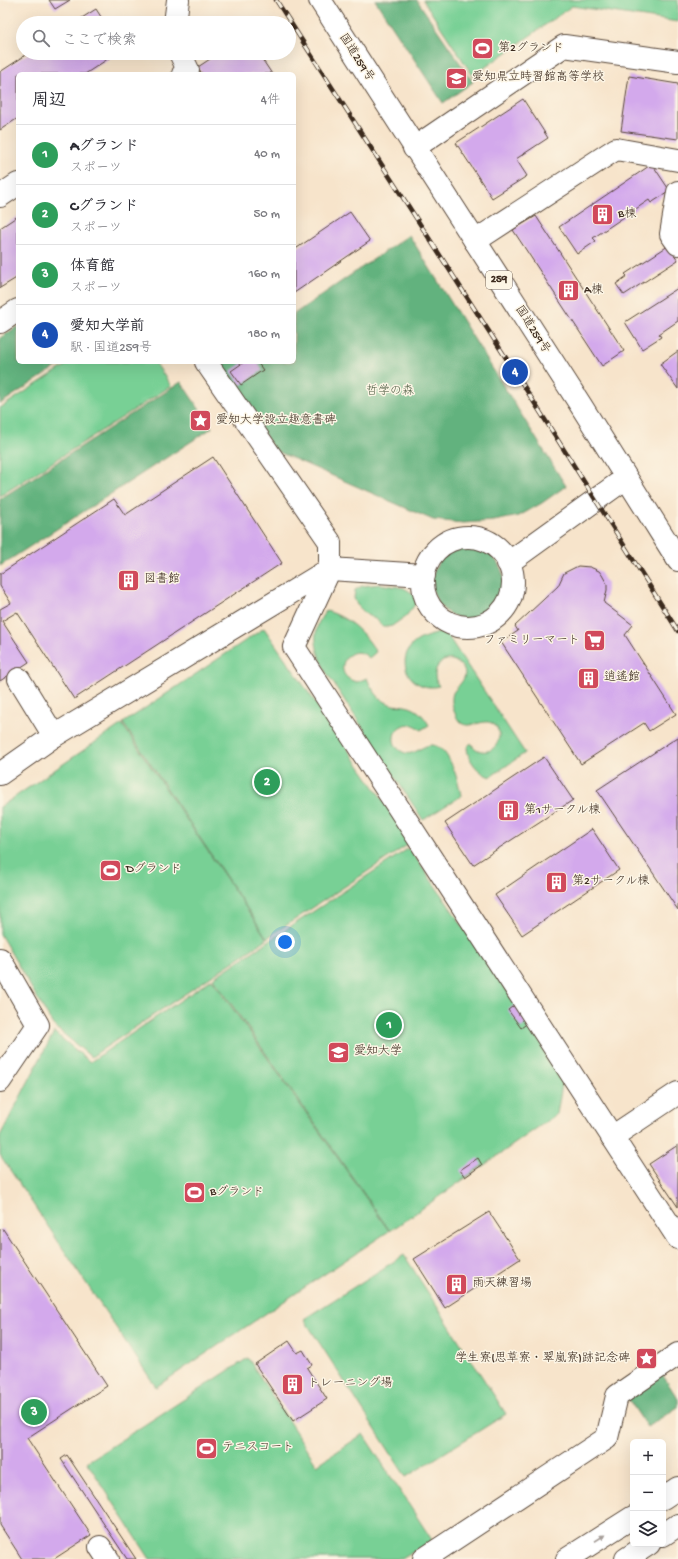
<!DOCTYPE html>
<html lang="ja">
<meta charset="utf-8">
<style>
body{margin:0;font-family:"Gochi Hand","Klee One",sans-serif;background:#f7f7f7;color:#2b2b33}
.controls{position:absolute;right:12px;bottom:12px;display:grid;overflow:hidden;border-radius:6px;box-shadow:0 4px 16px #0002}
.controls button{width:36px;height:36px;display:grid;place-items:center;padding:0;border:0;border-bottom:1px solid #e1e1e2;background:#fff;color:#2b2b33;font:20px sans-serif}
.you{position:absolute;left:285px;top:942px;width:14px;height:14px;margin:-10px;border:3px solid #fff;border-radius:50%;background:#1a73e8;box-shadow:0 0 0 6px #1a73e833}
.badge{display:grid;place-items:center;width:26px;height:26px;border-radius:50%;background:#d1495b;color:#fff;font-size:13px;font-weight:700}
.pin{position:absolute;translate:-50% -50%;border:2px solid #fff;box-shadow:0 1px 4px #0006}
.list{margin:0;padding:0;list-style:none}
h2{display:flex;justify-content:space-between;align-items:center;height:52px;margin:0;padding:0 16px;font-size:17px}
h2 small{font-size:13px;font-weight:400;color:#7c7c81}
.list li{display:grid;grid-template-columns:26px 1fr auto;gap:12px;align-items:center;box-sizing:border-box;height:60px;padding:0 16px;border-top:1px solid #e1e1e2}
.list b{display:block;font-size:15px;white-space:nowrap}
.list p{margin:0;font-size:13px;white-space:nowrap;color:#7c7c81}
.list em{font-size:13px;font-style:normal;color:#7c7c81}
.icon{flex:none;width:22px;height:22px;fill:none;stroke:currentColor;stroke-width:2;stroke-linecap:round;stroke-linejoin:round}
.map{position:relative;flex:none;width:678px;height:1559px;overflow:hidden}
.search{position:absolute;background:#fff;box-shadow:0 4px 16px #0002;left:16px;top:16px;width:280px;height:44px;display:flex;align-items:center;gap:10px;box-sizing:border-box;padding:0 14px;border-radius:22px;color:#7c7c81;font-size:15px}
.panel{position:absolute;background:#fff;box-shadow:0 4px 16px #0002;left:16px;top:72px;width:280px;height:292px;border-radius:6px}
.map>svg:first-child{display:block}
</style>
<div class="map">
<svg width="678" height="1559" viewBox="0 0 678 1559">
<rect width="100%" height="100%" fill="#fcf5e5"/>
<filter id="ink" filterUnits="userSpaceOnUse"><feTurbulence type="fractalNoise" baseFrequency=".025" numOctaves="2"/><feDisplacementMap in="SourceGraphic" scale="8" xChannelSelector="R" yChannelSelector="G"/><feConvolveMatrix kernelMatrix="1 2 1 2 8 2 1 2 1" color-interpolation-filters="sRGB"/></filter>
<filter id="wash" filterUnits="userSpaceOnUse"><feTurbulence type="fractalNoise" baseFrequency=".012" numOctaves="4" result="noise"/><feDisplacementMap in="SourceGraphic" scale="16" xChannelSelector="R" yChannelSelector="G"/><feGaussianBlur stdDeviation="0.9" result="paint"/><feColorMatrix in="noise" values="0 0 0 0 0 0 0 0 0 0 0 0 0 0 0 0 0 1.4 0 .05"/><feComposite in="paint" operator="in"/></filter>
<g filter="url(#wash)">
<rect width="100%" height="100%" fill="#f7e4cb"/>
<g fill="#78d095" stroke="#5a7d5a">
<path d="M 423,0 L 678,0 L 678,22 L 572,6 L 473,76 Z"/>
<path d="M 71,362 L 155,362 L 171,386 L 0,496 L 0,408 Z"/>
<path d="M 380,584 L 404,588 L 417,596 L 417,602 L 406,616 L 392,626 L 387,627 L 382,626 L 377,620 L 367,615 L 357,605 L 354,598 L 355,590 L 362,586 Z"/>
<path d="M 326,611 C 347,616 366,634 376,652 L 369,658 C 349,638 328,676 357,682 L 367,678 C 371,689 380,702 393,705 C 397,706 401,705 405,706 C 417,708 423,715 429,725 L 421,730 C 412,719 392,725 394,741 C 395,745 397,749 401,751 C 413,759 420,745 432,745 C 449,746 459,782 461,796 L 423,820 L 326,672 C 316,651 309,631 326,611 Z"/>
<path d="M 264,628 L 412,842 L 267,938 L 123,723 Z"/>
<path d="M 438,633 L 446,633 L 525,753 L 490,777 C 478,773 467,759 467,747 L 471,743 C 475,751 483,753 491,750 C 495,747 497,745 498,740 C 500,736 499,732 497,728 C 487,713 471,732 460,722 C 457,719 456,715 454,711 C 452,705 451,699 453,693 C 458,684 473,676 459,664 C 445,651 427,670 439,686 C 414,693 394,665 412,645 C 419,638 429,636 438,633 Z"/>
<path d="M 122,724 L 267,939 L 91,1057 L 53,1025 L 0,934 L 0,807 Z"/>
<path d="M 409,848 L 564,1073 L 557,1114 L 390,1231 L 213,978 Z"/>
<path d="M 212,979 L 389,1231 L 156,1387 L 0,1155 L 0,1136 L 54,1032 L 90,1062 Z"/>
<path d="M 404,1255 L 506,1414 L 406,1477 L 304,1319 Z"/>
<path d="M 248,1358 L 317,1465 L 363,1434 L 432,1540 L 402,1559 L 150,1559 L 87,1462 Z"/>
</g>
<g fill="#62b27e" stroke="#4e6e4e">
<path d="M 375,0 L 417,0 L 473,82 L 443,103 Z"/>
<path d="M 409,235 L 566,486 L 542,503 L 519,516 L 494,521 L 463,523 L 433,520 L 274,450 L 220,364 L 223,362 L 294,362 L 294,314 Z"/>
<path d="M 18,326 L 18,362 L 64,362 L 0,404 L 0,338 Z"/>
<path d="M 181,382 L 212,428 L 0,566 L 0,499 Z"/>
<circle cx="468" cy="583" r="36"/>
<path d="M 662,1374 L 678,1399 L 678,1407 L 647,1427 L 627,1397 Z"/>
</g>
<g id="blocks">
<g fill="#d3a9ec">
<path d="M 49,0 L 70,0 L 55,9 Z"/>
<path d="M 96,9 L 105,23 L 74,23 Z"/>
<path d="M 29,53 L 117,53 L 85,74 L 18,74 L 18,118 L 0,130 L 0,72 Z"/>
<path d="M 219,53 L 258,53 L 272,74 L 202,74 L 198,67 Z"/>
<path d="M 629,76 L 678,84 L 678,139 L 621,131 Z"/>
<path d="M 523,99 L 548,138 L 516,159 L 527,176 L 492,198 L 456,143 Z"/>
<path d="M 652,164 L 670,191 L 651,203 L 649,200 L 593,238 L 596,241 L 577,254 L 559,227 Z"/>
<path d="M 350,212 L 370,241 L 294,293 L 294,250 Z"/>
<path d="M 18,216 L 18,277 L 0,288 L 0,228 Z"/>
<path d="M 536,216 L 624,351 L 602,366 L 513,230 Z"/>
<path d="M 668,246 L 678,260 L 624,295 L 616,284 L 627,276 L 625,274 Z"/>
<path d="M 678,288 L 678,321 L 659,334 L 661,337 L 642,349 L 625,322 Z"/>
<path d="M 678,351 L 678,389 L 660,364 Z"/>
<path d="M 244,362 L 257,362 L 263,370 L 241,385 L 231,371 Z"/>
<path d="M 213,457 L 282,563 L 74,699 L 17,612 L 2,621 L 29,662 L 0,681 L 0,609 L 11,603 L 0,586 L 0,574 L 114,499 L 125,515 Z"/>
<path d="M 578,566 L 590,567 L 599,571 L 602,575 L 607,584 L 607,590 L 604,603 L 633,625 L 625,635 L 676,714 L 649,731 L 644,723 L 581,764 L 501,642 L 518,631 L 515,626 L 558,586 L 564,573 Z"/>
<path d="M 678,737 L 678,910 L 597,790 Z"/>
<path d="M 544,757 L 573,800 L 473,865 L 445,823 Z"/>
<path d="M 592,829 L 619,870 L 522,935 L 495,895 Z"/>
<path d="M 516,1004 L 529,1022 L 521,1028 L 508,1010 Z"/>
<path d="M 678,1145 L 678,1207 L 649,1164 Z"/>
<path d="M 478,1158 L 482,1165 L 465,1177 L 460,1170 Z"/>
<path d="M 489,1212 L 520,1259 L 445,1308 L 414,1259 Z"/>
<path d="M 3,1229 L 107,1386 L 27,1438 L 91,1535 L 54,1559 L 22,1559 L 0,1525 L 0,1230 Z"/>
<path d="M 289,1341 L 297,1353 L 303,1350 L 312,1365 L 307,1368 L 327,1399 L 293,1421 L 255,1364 Z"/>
<path d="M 67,1455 L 136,1559 L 127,1559 L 61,1459 Z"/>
</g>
</g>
</g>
<g filter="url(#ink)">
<use href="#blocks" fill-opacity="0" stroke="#574638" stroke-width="1"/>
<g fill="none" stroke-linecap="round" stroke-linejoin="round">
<defs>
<g id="minor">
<path d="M 175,23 L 178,0"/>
<path d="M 180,53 L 188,70 L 183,74"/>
<path d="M 414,148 L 564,46 L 678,62"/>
<path d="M 678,192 L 671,234 L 678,244"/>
<path d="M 0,196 L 18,184"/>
<path d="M 475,241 L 616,149 L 678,160"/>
<path d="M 0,322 L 18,310"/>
<path d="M 206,362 L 330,542 L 330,569 L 294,647 L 678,1238"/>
<circle cx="468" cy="582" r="45"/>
<path d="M 508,563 L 626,478"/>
<path d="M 19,679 L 54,736"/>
<path d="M 0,774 L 54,736 L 330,569 L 424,575"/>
<path d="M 0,959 L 38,1025 L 0,1081"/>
<path d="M 612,1137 L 678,1093"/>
<path d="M 100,1547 L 108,1559"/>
<path d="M 424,1559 L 607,1438 L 617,1396 L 678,1354"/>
</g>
<g id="major">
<path d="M 663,1498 L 678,1488"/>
<path d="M 663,1535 L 678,1525"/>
<path d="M 567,1559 L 633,1517"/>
<path d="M 626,1559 L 649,1544"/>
</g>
<path id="highway" d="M 320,0 L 580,404 L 678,560"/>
</defs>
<use href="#minor" stroke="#574638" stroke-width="24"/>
<use href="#major" stroke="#574638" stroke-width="24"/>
<use href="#highway" stroke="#574638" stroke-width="24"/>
<use href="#minor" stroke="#fff" stroke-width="22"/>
<use href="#major" stroke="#fff" stroke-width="22"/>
<use href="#highway" stroke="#fff" stroke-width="22"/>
<defs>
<path id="rail" d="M 276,0 L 515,372 L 678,631"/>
</defs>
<use href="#rail" stroke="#3b2a1e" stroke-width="4.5"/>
<use href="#rail" stroke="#fcf5e5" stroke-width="3" stroke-dasharray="9" stroke-linecap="butt"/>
</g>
<defs><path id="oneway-solid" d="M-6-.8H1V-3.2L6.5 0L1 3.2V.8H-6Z"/></defs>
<use fill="#a79f9a" href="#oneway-solid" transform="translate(600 1538) rotate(-33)"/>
</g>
<defs>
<symbol id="stadium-square" viewBox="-11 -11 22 22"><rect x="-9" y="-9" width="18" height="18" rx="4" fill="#d1495b" stroke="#fcf5e5"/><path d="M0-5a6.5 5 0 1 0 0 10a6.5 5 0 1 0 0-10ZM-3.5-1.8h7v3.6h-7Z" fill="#fff"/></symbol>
<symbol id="school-square" viewBox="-11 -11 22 22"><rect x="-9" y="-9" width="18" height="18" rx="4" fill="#d1495b" stroke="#fcf5e5"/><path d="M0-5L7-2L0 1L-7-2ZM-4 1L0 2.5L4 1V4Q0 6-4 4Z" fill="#fff"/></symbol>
<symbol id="building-square" viewBox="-11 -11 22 22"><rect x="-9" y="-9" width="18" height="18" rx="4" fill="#d1495b" stroke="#fcf5e5"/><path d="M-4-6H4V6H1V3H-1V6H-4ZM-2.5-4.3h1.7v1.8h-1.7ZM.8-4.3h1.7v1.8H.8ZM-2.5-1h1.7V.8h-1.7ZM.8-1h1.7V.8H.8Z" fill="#fff"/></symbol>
<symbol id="sight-square" viewBox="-11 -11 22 22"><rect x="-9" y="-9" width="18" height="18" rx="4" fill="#d1495b" stroke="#fcf5e5"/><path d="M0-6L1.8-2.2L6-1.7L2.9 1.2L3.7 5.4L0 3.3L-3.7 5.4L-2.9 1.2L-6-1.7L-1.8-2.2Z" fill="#fff"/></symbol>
<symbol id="supermarket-square" viewBox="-11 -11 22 22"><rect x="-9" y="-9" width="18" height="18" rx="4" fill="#d1495b" stroke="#fcf5e5"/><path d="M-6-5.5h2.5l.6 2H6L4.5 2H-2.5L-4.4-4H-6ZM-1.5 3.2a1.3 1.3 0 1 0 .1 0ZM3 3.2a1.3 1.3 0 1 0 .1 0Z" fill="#fff"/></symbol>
<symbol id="university-square" viewBox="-11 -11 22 22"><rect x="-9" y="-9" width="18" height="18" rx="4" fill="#d1495b" stroke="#fcf5e5"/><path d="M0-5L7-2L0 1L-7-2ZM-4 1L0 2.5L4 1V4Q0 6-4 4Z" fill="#fff"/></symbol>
</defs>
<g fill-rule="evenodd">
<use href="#stadium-square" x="470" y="36" width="25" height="25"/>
<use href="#school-square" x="444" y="66" width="25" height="25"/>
<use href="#building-square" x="590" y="202" width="25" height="25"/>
<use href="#building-square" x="556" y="278" width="25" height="25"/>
<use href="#sight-square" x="188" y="408" width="25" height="25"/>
<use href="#building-square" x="116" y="568" width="25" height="25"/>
<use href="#supermarket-square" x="582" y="628" width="25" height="25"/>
<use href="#building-square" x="576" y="666" width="25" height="25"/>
<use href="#building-square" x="496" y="798" width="25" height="25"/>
<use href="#stadium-square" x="98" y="858" width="25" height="25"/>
<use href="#building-square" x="544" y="870" width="25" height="25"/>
<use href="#university-square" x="326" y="1040" width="25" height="25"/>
<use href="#stadium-square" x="182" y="1180" width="25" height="25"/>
<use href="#building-square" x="444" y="1272" width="25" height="25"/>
<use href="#sight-square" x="634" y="1346" width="25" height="25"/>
<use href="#building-square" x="280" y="1372" width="25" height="25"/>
<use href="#stadium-square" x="194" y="1436" width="25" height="25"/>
</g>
<g text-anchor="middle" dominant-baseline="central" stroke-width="3" stroke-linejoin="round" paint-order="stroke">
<rect fill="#fcf5e5" stroke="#75675a" stroke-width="1" x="486" y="271" width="26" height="18" rx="3"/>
<g font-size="11" font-weight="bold" fill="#3b2a1e">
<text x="499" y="280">259</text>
</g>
<g font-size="12" fill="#3b2a1e" stroke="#fcf5e5" text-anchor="start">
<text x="498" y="49">第2グランド</text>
<text x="472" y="78">愛知県立時習館高等学校</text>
<text x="618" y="215">B棟</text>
<text x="584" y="291">A棟</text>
<text x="216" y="421">愛知大学設立趣意書碑</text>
<text x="144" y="580">図書館</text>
<text x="580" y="641" text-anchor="end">ファミリーマート</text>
<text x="604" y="678">逍遙館</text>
<text x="524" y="811">第1サークル棟</text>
<text x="126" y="870">Dグランド</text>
<text x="572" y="882">第2サークル棟</text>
<text x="354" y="1052">愛知大学</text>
<text x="210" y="1193">Bグランド</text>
<text x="472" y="1284">雨天練習場</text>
<text x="630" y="1359" text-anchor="end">学生寮(思草寮・翠嵐寮)跡記念碑</text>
<text x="308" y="1384">トレーニング場</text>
<text x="222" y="1448">テニスコート</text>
</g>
<g font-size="12" fill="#3b2a1e" stroke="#fcf5e5">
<text transform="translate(356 58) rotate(57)">国道259号</text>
<text transform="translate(532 330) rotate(57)">国道259号</text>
</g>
<g font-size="12" fill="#4d5c42" stroke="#fcf5e5">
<text x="390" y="392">哲学の森</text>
</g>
</g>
</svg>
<div class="controls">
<button>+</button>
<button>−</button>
<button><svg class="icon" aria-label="layers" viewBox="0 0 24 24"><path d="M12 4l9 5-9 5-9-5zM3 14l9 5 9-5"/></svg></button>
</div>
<div class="you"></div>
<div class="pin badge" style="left:389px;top:1025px;background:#2e9e5b">1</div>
<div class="pin badge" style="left:267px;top:782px;background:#2e9e5b">2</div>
<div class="pin badge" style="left:34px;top:1412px;background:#2e9e5b">3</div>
<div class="pin badge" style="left:515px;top:372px;background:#1a4fb4">4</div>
<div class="search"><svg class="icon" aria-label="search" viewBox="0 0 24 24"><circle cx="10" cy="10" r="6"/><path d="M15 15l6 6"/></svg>ここで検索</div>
<section class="panel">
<h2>周辺<small>4件</small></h2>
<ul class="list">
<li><span class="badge" style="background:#2e9e5b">1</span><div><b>Aグランド</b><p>スポーツ</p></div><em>40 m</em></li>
<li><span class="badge" style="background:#2e9e5b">2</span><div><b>Cグランド</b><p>スポーツ</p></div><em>50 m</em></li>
<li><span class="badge" style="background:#2e9e5b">3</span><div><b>体育館</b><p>スポーツ</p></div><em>160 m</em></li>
<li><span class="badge" style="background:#1a4fb4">4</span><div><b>愛知大学前</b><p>駅 · 国道259号</p></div><em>180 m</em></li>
</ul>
</section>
</div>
